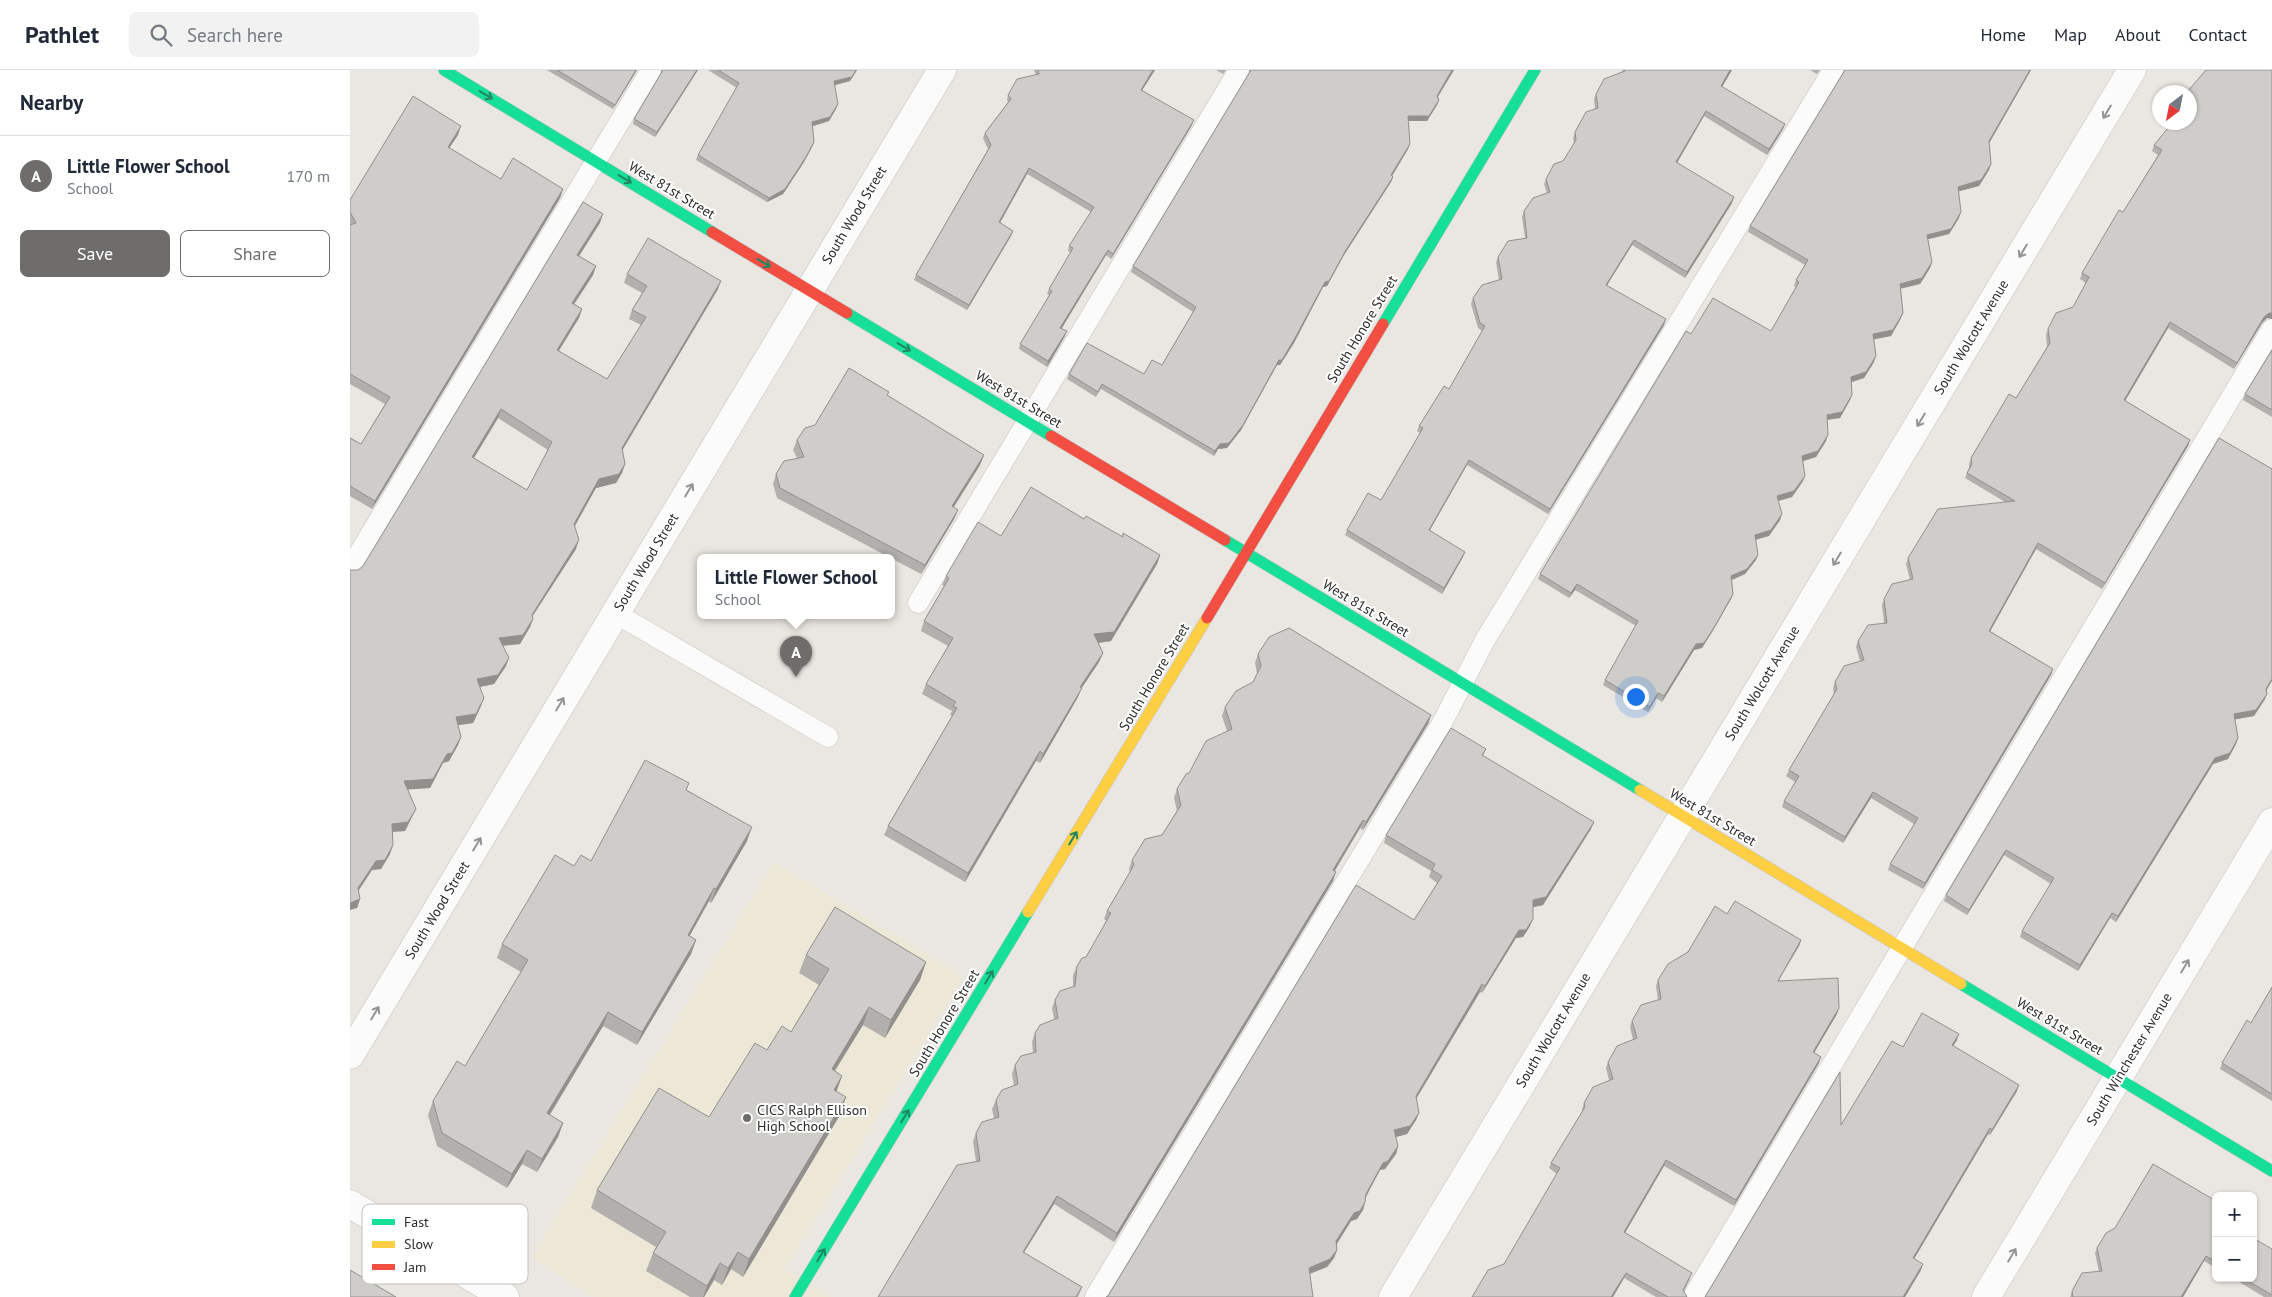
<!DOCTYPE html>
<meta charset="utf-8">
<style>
body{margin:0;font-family:"PT Sans",sans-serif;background:#f2f2f3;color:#1f2937}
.controls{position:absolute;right:15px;bottom:15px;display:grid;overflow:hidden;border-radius:8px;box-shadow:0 1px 4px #0004}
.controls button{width:45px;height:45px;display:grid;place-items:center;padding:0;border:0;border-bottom:1px solid #e0e1e3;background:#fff;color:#1f2937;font:25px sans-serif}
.compass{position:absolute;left:1802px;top:15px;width:45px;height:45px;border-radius:50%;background:#fff;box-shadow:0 1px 4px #0004;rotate:212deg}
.you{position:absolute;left:1285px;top:626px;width:18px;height:18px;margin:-12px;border:4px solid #fff;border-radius:50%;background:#1a73e8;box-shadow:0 0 0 8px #1a73e833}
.badge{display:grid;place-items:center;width:32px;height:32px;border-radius:50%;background:#6e6d6c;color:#fff;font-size:16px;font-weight:700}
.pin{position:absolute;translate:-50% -41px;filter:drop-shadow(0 1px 2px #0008)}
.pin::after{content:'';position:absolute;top:26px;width:18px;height:15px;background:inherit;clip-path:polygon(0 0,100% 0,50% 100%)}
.popup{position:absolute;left:347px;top:484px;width:198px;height:65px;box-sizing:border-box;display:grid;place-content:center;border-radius:8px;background:#fff;filter:drop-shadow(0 1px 4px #0005);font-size:16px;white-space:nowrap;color:#747a83}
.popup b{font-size:19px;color:#1f2937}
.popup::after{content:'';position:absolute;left:50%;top:100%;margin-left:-10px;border:10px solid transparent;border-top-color:#fff}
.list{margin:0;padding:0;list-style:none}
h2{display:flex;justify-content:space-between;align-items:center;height:65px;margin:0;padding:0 20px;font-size:21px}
h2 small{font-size:16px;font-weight:400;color:#747a83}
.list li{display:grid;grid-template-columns:32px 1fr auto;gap:15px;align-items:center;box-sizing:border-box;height:80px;padding:0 20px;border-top:1px solid #e0e1e3}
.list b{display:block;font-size:19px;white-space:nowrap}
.list p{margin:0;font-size:16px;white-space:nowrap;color:#747a83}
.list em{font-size:16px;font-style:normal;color:#747a83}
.actions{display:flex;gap:10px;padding:15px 20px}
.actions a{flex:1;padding:11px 0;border:1px solid #6e6d6c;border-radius:8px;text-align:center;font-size:18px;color:#6e6d6c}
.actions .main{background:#6e6d6c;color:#fff}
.icon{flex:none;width:28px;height:28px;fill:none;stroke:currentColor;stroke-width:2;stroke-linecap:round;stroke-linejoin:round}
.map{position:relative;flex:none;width:1922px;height:1227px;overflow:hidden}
header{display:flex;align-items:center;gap:30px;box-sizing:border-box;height:70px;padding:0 25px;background:#fff;border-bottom:1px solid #e0e1e3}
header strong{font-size:24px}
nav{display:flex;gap:28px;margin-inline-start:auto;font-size:18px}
.search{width:350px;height:45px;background:#f2f2f3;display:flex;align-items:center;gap:12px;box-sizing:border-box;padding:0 18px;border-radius:8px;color:#747a83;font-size:19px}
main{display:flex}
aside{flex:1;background:#fff}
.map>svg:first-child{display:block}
</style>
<header>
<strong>Pathlet</strong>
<div class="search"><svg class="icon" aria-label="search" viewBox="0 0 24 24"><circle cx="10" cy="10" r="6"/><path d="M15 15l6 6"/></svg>Search here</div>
<nav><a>Home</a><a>Map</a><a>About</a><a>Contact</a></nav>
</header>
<main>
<aside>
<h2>Nearby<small></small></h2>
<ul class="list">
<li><span class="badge">A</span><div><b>Little Flower School</b><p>School</p></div><em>170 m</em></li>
</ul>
<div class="actions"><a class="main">Save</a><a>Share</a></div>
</aside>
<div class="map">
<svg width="1922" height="1227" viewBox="0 0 1922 1227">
<rect width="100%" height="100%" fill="#eae7e2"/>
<path fill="#ede7d7" d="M 424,792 L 614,907 L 435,1199 L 480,1227 L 244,1227 L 181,1188 Z"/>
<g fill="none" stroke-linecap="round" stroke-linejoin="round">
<defs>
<g id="lane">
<path d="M 0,498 L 301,0"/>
<path d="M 568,533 L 889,0"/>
<path d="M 265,543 L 478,667"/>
<path d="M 745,1227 L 1092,653 L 1135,570 L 1483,0"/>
<path d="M 1343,1227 L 1922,259"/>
</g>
<g id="street">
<path d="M 0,985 L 592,0"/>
<path d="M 0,1134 L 155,1227"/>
<path d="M 1043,1227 L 1782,0"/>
<path d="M 1636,1227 L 1922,752"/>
</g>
<g id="fast">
<path d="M 94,0 L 362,162"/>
<path d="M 497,243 L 701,366"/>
<path d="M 1033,254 L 1185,0"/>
<path d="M 875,470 L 1290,720"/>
<path d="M 1611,914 L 1922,1101"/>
<path d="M 445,1227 L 678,842"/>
</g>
<g id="slow">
<path d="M 1290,720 L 1611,914"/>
<path d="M 678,842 L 857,548"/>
</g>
<g id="jam">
<path d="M 362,162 L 497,243"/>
<path d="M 701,366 L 875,470"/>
<path d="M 857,548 L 1033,254"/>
</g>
</defs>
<use href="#lane" stroke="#c4c3c3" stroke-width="21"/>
<use href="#street" stroke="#c4c3c3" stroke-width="29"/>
<use href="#fast" stroke="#c4c3c3" stroke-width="12"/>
<use href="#slow" stroke="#c4c3c3" stroke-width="12"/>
<use href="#jam" stroke="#c4c3c3" stroke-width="12"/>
<use href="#lane" stroke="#fcfbfb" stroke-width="20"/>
<use href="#street" stroke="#fcfbfb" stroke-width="28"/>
<use href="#fast" stroke="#16e098" stroke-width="11"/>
<use href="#slow" stroke="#ffcf43" stroke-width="11"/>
<use href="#jam" stroke="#f24e42" stroke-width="11"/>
</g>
<g fill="#b2b0ad" fill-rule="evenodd">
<path d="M 197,0 L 287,0 L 263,39 Z"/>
<path d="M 311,0 L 348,0 L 305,67 L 283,54 L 284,49 L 311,4 Z"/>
<path d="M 358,0 L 507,0 L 500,11 L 484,15 L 488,34 L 486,39 L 479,51 L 463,56 L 464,72 L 462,77 L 454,92 L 433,124 L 417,132 L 346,90 L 348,85 L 387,18 Z"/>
<path d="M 684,0 L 805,0 L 792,20 L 842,55 L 761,189 L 756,185 L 711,258 L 715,266 L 697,297 L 669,279 L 670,274 L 700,226 L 697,224 L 699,219 L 721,183 L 718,181 L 719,176 L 741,142 L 677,104 L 650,153 L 663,161 L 661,166 L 617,240 L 564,210 L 566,205 L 638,79 L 633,68 L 635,63 L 658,32 L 657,30 L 658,25 L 686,5 Z"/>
<path d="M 866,0 L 876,0 L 873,4 Z"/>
<path d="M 899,0 L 1104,0 L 1088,27 L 1089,30 L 1087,35 L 1077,51 L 1058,51 L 1060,74 L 1058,79 L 1042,106 L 1043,107 L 1041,112 L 994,185 L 977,216 L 973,217 L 944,273 L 930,295 L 927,295 L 891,360 L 877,378 L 868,379 L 864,386 L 751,319 L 746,327 L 717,309 L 719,304 L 794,304 L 812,295 L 843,242 L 781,202 L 783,196 L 899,4 Z"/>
<path d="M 1272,0 L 1382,0 L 1372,17 L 1435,54 L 1433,59 L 1417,85 L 1354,46 L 1327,93 L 1382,133 L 1335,208 L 1282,175 L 1257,215 L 1314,255 L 1198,444 L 1117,395 L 1080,460 L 1113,487 L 1092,524 L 995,465 L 997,460 L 1031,430 L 1070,363 L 1067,361 L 1069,356 L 1099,319 L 1132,261 L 1128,258 L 1121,234 L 1123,228 L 1149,210 L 1146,192 L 1148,187 L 1175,168 L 1172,147 L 1174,141 L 1197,123 L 1194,114 L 1196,109 L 1213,91 L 1224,74 L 1223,68 L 1225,62 L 1245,39 L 1244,29 L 1246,24 L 1272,2 Z"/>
<path d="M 1460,0 L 1470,0 L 1467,4 Z"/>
<path d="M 1495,0 L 1681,0 L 1639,73 L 1641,94 L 1639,100 L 1629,116 L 1609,121 L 1609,148 L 1599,164 L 1578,169 L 1582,192 L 1580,198 L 1570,214 L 1550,219 L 1551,248 L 1541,266 L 1523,269 L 1524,292 L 1514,308 L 1501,312 L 1502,325 L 1500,330 L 1490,348 L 1477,350 L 1476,371 L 1466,387 L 1453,391 L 1453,411 L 1442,427 L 1428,431 L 1432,444 L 1430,450 L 1419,466 L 1406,470 L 1406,490 L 1395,504 L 1382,510 L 1383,524 L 1381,529 L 1363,561 L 1352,578 L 1344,580 L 1312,632 L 1306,628 L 1298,642 L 1253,615 L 1255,610 L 1286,556 L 1225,520 L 1219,528 L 1188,509 L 1190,504 L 1341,264 L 1421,261 L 1446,217 L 1444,216 L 1446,210 L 1455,195 L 1398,162 L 1400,156 L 1494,2 Z"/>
<path d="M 1823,52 L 1917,248 L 1912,253 L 1884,299 L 1818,258 L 1775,331 L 1840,370 L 1838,376 L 1752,519 L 1686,479 L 1640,561 L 1703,599 L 1701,605 L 1573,819 L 1538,800 L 1540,794 L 1564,754 L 1521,728 L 1493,773 L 1432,737 L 1434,731 L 1445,712 L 1436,706 L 1439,700 L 1484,624 L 1483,618 L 1485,612 L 1510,591 L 1506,577 L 1508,571 L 1534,553 L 1532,535 L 1534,529 L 1560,510 L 1556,494 L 1558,488 L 1655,432 L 1615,408 L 1619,398 L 1619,394 L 1621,388 L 1666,328 L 1697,277 L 1696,265 L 1698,259 L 1723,237 L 1736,213 L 1730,209 L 1732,203 L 1773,142 L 1808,85 L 1802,81 L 1804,75 Z"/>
<path d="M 108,65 L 99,78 L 151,109 L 213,119 L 210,128 L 22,439 L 0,426 L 0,368 L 11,374 L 35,334 L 0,314 L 0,130 Z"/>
<path d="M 250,153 L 229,186 L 246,196 L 243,205 L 224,234 L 232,239 L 229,248 L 209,281 L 257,309 L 291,255 L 279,249 L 282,240 L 292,223 L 274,213 L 277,204 L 368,219 L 272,380 L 275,394 L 272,403 L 266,413 L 246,418 L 230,445 L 225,456 L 226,479 L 182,547 L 183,549 L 180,557 L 170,574 L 153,576 L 156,596 L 144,614 L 130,617 L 131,636 L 123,653 L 108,655 L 111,667 L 108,675 L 99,691 L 93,693 L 80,718 L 58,719 L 62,747 L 55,761 L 42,762 L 40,784 L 31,799 L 22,800 L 8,821 L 10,829 L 7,838 L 8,500 L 13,496 ZM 148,348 L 198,380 L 177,420 L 124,388 Z"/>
<path d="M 1922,280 L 1922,347 L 1893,330 L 1895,324 Z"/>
<path d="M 537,326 L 634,385 L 630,395 L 604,437 L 608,440 L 604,449 L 571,504 L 427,428 L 423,414 L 426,404 L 447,388 L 443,380 L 447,370 L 465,355 Z"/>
<path d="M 1922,399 L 1916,621 L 1917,624 L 1915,629 L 1904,646 L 1885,649 L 1888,668 L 1886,674 L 1878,689 L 1863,694 L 1766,852 L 1760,848 L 1728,901 L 1670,867 L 1672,861 L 1701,814 L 1654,785 L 1617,845 L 1594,831 L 1596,825 Z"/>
<path d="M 734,449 L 772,467 L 773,463 L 810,485 L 807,494 L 761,571 L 748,573 L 753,583 L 749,592 L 731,619 L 728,627 L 690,693 L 686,691 L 615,812 L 534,765 L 538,756 L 602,646 L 600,645 L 602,641 L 572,624 L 576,614 L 598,576 L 571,561 L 574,551 L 594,516 L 592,515 L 596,506 L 651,466 Z"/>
<path d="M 908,584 L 1081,645 L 1078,654 L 1013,760 L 1010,758 L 984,801 L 983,811 L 764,1172 L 704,1134 L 674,1183 L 732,1217 L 728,1227 L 528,1227 L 626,1092 L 623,1071 L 626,1063 L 644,1048 L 642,1039 L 646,1030 L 664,1016 L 662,1004 L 665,995 L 683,983 L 682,972 L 685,963 L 704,949 L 702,938 L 705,930 L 723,917 L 723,905 L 727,896 L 736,887 L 757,851 L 754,849 L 757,841 L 780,802 L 779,799 L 782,790 L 812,765 L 827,741 L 824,728 L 827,719 L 839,703 L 877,661 L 872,646 L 875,637 L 903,612 L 907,603 L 905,593 Z"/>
<path d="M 1136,679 L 1133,686 L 1241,759 L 1193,835 L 1183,837 L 1183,849 L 1180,856 L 1173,867 L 1166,868 L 1132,923 L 1130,922 L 1066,1029 L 1069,1043 L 1066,1050 L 1057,1064 L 1046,1067 L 1048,1076 L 1046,1084 L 1035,1099 L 1030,1100 L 1016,1127 L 1015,1132 L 1013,1140 L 1007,1149 L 1001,1151 L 987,1174 L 987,1180 L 984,1188 L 977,1197 L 960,1204 L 758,1226 L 1064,850 L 1087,813 L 1079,807 L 1081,801 L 1034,773 L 1036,765 Z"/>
<path d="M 339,713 L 336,720 L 397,771 L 361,833 L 359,831 L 339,866 L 346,870 L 341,884 L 287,975 L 253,956 L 200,1045 L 213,1053 L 208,1067 L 187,1102 L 172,1094 L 157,1118 L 87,1076 L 78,1045 L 83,1031 L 115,996 L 171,902 L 147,888 L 152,874 L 224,796 L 241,791 Z"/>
<path d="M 1377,844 L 1451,870 L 1449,876 L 1429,910 L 1487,944 L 1464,983 L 1469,993 L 1384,1136 L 1314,1096 L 1275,1163 L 1340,1209 L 1334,1221 L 1337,1227 L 1306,1227 L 1274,1208 L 1263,1227 L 1122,1227 L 1154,1194 L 1207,1104 L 1199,1098 L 1201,1093 L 1233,1041 L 1232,1039 L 1234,1033 L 1259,1010 L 1256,998 L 1258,992 L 1283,970 L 1280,957 L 1282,951 L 1308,930 L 1306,916 L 1308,910 Z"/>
<path d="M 456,885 L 576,892 L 570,910 L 535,968 L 513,955 L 485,1001 L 492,1006 L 486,1022 L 490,1045 L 393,1207 L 381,1199 L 372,1215 L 364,1210 L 354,1227 L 340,1227 L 296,1201 L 303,1183 L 306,1177 L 241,1138 L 247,1120 L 359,1047 L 417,980 L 441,962 L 469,915 L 449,903 Z"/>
<path d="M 1922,917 L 1922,1031 L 1870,999 L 1872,993 L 1901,953 Z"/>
<path d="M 1607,970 L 1603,976 L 1667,1021 L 1640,1065 L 1638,1064 L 1564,1189 L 1571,1200 L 1555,1227 L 1355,1227 L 1553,977 Z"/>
<path d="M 1866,1131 L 1866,1198 L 1854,1191 L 1833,1227 L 1720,1227 L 1722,1221 L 1749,1202 L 1745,1183 L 1747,1178 Z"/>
<path d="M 1922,1179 L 1922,1227 L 1914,1227 L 1883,1208 L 1903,1208 Z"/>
</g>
<g fill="#91908d">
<path d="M 286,0 L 287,0 L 263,39 L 265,35 Z"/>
<path d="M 347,0 L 348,0 L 305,67 L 307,62 Z"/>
<path d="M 506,0 L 507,0 L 500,11 L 482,16 L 484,11 Z"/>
<path d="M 803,0 L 805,0 L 789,25 L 791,20 Z"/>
<path d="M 1102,0 L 1104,0 L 1085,31 L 1087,26 Z"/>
<path d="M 1380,0 L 1382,0 L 1369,22 L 1371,16 Z"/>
<path d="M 1680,0 L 1681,0 L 1637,77 L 1639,71 Z"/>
<path d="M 1089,30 L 1087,35 L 1077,51 L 1056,51 L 1058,46 Z"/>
<path d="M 488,34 L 486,39 L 479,51 L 460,57 L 462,52 Z"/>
<path d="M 1356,41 L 1354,46 L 1324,98 L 1326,92 Z"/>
<path d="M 844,50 L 842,55 L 761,189 L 763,184 Z"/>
<path d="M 1435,54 L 1433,59 L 1417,85 L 1419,79 Z"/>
<path d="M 111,56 L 108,65 L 94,86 L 98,77 Z"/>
<path d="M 464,72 L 462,77 L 454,92 L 433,124 L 417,132 L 419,128 Z"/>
<path d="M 1060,74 L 1058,79 L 1039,111 L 1041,105 Z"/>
<path d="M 1641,94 L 1639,100 L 1629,116 L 1606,122 L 1608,117 Z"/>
<path d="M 679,98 L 677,104 L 647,158 L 649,152 Z"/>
<path d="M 1043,107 L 1041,112 L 994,185 L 977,216 L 973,217 L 944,273 L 930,295 L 927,295 L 891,360 L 877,378 L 868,379 L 864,386 L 865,381 L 870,374 L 929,290 L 975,212 Z"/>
<path d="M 213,119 L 210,128 L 22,439 L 25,431 Z"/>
<path d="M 1384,127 L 1382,133 L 1335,208 L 1337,202 Z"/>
<path d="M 1611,142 L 1609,148 L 1599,164 L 1575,170 L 1577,165 Z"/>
<path d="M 253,144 L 250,153 L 224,194 L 227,185 Z"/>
<path d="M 663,161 L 661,166 L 617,240 L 619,235 Z"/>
<path d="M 1284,170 L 1282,175 L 1254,220 L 1256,215 Z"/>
<path d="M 758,180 L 756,185 L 709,263 L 710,258 Z"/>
<path d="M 1582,192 L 1580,198 L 1570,214 L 1548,219 L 1550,214 Z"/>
<path d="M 246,196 L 243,205 L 219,242 L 222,233 Z"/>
<path d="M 371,211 L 368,219 L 269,386 L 272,378 Z"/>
<path d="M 232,239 L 229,248 L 204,288 L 207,280 Z"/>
<path d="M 1553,243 L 1551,248 L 1541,266 L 1521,270 L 1523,264 Z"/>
<path d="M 1919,243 L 1922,243 L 1922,249 L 1917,248 L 1912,253 L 1884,299 L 1887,293 L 1914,247 Z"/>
<path d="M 1316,249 L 1314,255 L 1198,444 L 1200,439 Z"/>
<path d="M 1820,252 L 1818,258 L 1772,336 L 1774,330 Z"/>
<path d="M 717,261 L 715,266 L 697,297 L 698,291 Z"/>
<path d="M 1526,286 L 1524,292 L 1514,308 L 1499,313 L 1501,307 Z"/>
<path d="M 1502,325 L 1500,330 L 1490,348 L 1475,350 L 1477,345 Z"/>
<path d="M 151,339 L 148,348 L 119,396 L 122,387 Z"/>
<path d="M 1478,365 L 1476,371 L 1466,387 L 1450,392 L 1452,386 Z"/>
<path d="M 1840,370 L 1838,376 L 1752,519 L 1755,513 Z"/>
<path d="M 634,385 L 630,395 L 598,446 L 602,436 Z"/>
<path d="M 1119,390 L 1117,395 L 1077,465 L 1079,460 Z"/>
<path d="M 275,394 L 272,403 L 266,413 L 246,418 L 221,463 L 224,454 L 249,409 Z"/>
<path d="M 1455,406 L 1453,411 L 1442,427 L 1425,432 L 1427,426 Z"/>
<path d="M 608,440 L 604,449 L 571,504 L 575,495 Z"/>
<path d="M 1432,444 L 1430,450 L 1419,466 L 1403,470 L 1405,465 Z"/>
<path d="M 229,470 L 226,479 L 178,553 L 182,545 Z"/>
<path d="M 1688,473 L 1686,479 L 1637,567 L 1639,561 Z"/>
<path d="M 1115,482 L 1113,487 L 1092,524 L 1094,518 Z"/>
<path d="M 810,485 L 807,494 L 761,571 L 741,574 L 744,564 Z"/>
<path d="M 1408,485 L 1406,490 L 1395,504 L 1379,511 L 1381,506 Z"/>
<path d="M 1227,514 L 1225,520 L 1219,528 L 1221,523 Z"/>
<path d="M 1383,524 L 1381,529 L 1352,578 L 1344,580 L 1312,632 L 1314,626 L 1346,574 Z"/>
<path d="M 183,549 L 180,557 L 170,574 L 146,576 L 149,568 Z"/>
<path d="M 753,583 L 749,592 L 731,619 L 728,627 L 690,693 L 693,684 L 730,617 Z"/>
<path d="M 159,588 L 156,596 L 144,614 L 124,618 L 127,609 Z"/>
<path d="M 1703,599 L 1701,605 L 1573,819 L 1575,813 Z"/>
<path d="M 1922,609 L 1922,611 L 1914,625 L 1916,619 Z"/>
<path d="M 1308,623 L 1306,628 L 1298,642 L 1300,637 Z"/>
<path d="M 1917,624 L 1915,629 L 1904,646 L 1882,650 L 1884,644 Z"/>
<path d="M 134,628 L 131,636 L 123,653 L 103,656 L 106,647 Z"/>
<path d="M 1081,645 L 1078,654 L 1013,760 L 1016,752 Z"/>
<path d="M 111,667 L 108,675 L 99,691 L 93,693 L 80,718 L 51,720 L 54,711 L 97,684 Z"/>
<path d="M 1888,668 L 1886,674 L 1878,689 L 1863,694 L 1766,852 L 1768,846 L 1865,688 Z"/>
<path d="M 690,681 L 686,691 L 615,812 L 618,803 Z"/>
<path d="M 1523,722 L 1521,728 L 1493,773 L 1495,767 Z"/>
<path d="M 66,739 L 55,761 L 38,762 L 42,754 Z"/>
<path d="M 1013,750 L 1010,758 L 980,809 L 983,800 Z"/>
<path d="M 1244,752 L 1241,759 L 1193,835 L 1180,838 L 1183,830 Z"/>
<path d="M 402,757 L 397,771 L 361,833 L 366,819 Z"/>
<path d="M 43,775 L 40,784 L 31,799 L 22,800 L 5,826 L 8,818 L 26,791 Z"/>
<path d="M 1656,780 L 1654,785 L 1617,845 L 1619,840 Z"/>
<path d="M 986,802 L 983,811 L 764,1172 L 767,1163 Z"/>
<path d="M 364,818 L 359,831 L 333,878 L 338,865 Z"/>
<path d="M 10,829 L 7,838 L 0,840 L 0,833 Z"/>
<path d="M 1762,843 L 1760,848 L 1728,901 L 1730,895 Z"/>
<path d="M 1183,849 L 1180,856 L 1173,867 L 1166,868 L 1132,923 L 1135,916 L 1169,860 Z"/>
<path d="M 346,870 L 341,884 L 287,975 L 292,962 Z"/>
<path d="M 1451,870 L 1449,876 L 1425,916 L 1428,911 Z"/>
<path d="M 576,892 L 570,910 L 535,968 L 541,950 Z"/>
<path d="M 1132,914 L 1130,922 L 1063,1034 L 1066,1026 Z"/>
<path d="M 519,937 L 513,955 L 475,1016 L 482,999 Z"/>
<path d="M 1489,938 L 1487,944 L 1461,988 L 1463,982 Z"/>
<path d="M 258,942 L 253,956 L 192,1057 L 197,1043 Z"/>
<path d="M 1609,964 L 1607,970 L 1600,981 L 1602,975 Z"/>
<path d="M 1471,987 L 1469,993 L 1384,1136 L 1386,1130 Z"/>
<path d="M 492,1006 L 486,1023 L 484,1020 Z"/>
<path d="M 1669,1015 L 1667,1021 L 1640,1065 L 1642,1060 Z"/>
<path d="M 496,1027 L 490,1045 L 393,1207 L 399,1189 Z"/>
<path d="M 1069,1043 L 1066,1050 L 1057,1064 L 1042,1068 L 1044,1060 Z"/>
<path d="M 213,1053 L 208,1067 L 187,1102 L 192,1089 Z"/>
<path d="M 1640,1058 L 1638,1064 L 1561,1194 L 1563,1188 Z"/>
<path d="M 1048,1076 L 1046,1084 L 1035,1099 L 1030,1100 L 1013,1132 L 1016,1124 L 1033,1093 Z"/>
<path d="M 177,1080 L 172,1094 L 157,1118 L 162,1104 Z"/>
<path d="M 1316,1090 L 1314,1096 L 1272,1168 L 1274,1162 Z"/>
<path d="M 707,1126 L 704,1134 L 669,1190 L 673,1182 Z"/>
<path d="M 1015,1132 L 1013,1140 L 1007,1149 L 1001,1151 L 984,1178 L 986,1171 L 1004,1143 Z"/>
<path d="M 987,1180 L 984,1188 L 977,1197 L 956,1205 L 959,1198 Z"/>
<path d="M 388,1182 L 381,1199 L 372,1215 L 378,1198 Z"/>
<path d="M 1856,1186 L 1854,1191 L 1833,1227 L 1831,1227 Z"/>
<path d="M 370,1193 L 364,1210 L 354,1227 L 353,1227 L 357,1216 Z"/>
<path d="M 1573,1194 L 1571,1200 L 1555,1227 L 1553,1227 Z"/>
<path d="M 1276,1203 L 1274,1208 L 1263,1227 L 1261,1227 Z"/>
</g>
<g fill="#cfcdc9" stroke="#91908d" fill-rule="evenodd">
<path d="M 207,0 L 286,0 L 265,35 Z"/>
<path d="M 313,0 L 347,0 L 307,62 L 284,49 Z"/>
<path d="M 368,0 L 506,0 L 502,7 L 484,11 L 488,34 L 480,47 L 462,52 L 464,72 L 456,87 L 435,119 L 419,128 L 348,85 L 389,13 Z"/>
<path d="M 688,0 L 803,0 L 791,20 L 844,50 L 763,184 L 758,180 L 710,258 L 717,261 L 698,291 L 670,274 L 702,221 L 699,219 L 723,178 L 719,176 L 744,137 L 679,98 L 649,152 L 663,161 L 619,235 L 566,205 L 641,75 L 635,63 L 661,29 L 658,25 L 667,9 L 689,4 Z"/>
<path d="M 901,0 L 1102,0 L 1087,26 L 1089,30 L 1079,46 L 1058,46 L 1060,74 L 1041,105 L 1043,107 L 996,180 L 979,211 L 975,212 L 945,268 L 932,290 L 929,290 L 893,355 L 879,373 L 870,374 L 865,381 L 752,314 L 748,322 L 719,304 L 737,273 L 794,304 L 802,290 L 812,295 L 846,237 L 783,196 Z"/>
<path d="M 1275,0 L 1380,0 L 1371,16 L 1435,54 L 1419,79 L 1356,41 L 1326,92 L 1384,127 L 1337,202 L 1284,170 L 1256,215 L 1316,249 L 1200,439 L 1119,390 L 1079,460 L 1115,482 L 1094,518 L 997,460 L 1018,423 L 1031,430 L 1073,358 L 1069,356 L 1094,316 L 1099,319 L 1135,256 L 1130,253 L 1123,228 L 1132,215 L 1152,209 L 1148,187 L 1158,171 L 1177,168 L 1174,141 L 1183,128 L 1200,122 L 1196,109 L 1204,94 L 1213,91 L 1226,70 L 1225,62 L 1236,42 L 1248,38 L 1246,24 L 1254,9 L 1275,1 Z"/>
<path d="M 1495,0 L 1680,0 L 1639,71 L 1641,94 L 1631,110 L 1608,117 L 1611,142 L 1601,159 L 1577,165 L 1582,192 L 1572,208 L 1550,214 L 1553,243 L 1543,260 L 1523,264 L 1526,286 L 1516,302 L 1501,307 L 1502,325 L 1492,342 L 1477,345 L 1478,365 L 1468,381 L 1452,386 L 1455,406 L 1444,421 L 1427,426 L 1432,444 L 1421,460 L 1405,465 L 1408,485 L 1397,499 L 1381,506 L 1383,524 L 1365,556 L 1354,573 L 1346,574 L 1314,626 L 1308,623 L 1300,637 L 1255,610 L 1288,551 L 1227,514 L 1221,523 L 1190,504 L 1336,261 L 1341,264 L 1363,228 L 1421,261 L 1449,212 L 1446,210 L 1458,190 L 1400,156 Z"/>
<path d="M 1856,0 L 1922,0 L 1922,243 L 1919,243 L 1914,247 L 1887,293 L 1820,252 L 1774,330 L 1840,370 L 1755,513 L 1688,473 L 1639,561 L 1703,599 L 1575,813 L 1540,794 L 1568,748 L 1523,722 L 1495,767 L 1434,731 L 1449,706 L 1439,700 L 1487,619 L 1485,612 L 1494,596 L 1514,590 L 1508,571 L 1518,555 L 1537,553 L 1534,529 L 1542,514 L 1563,509 L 1558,488 L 1588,439 L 1665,431 L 1617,403 L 1622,394 L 1621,388 L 1659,324 L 1666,328 L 1700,273 L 1698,259 L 1706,243 L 1723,237 L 1739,207 L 1732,203 L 1769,140 L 1773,142 L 1812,80 L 1804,75 L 1823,52 L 1840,52 L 1840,22 L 1837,22 Z"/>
<path d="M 63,26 L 111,56 L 98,77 L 151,109 L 163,88 L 213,119 L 25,431 L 0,416 L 0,368 L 11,374 L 40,327 L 0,304 L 0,155 L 6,153 L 0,142 L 0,130 Z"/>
<path d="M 233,132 L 253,144 L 227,185 L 246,196 L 222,233 L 232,239 L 207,280 L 257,309 L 296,247 L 282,240 L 297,216 L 277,204 L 298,168 L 371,211 L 272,378 L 275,394 L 269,404 L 249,409 L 224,454 L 229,470 L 182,545 L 183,549 L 173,565 L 149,568 L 159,588 L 148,605 L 127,609 L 134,628 L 126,644 L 106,647 L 111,667 L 102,683 L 97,684 L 83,709 L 54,711 L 66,739 L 58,752 L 42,754 L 43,775 L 35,790 L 26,791 L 8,818 L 10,829 L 0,833 L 0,500 L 8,500 L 13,496 ZM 151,339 L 202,372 L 177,420 L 122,387 Z"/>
<path d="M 1922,280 L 1922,340 L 1895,324 Z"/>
<path d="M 499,298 L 539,322 L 537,325 L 634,385 L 602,436 L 608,440 L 575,495 L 430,418 L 426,404 L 434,391 L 454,387 L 447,370 L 455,358 L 465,355 Z"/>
<path d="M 1869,368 L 1922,399 L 1922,609 L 1916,619 L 1917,624 L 1906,640 L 1884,644 L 1888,668 L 1880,683 L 1865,688 L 1768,846 L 1762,843 L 1730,895 L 1672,861 L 1704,808 L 1656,780 L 1619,840 L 1596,825 Z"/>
<path d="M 681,417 L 734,449 L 736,446 L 773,467 L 773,463 L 810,485 L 764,562 L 744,564 L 753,583 L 730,617 L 732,618 L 693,684 L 690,681 L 618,803 L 538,756 L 607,638 L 603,636 L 606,632 L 576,614 L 603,568 L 574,551 L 599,508 L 596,506 L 628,452 L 651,466 Z"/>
<path d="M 939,558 L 1081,645 L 1016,752 L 1013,750 L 983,800 L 986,802 L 767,1163 L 707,1126 L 673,1182 L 732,1217 L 726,1227 L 528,1227 L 607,1095 L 630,1091 L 626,1063 L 632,1052 L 649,1047 L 646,1030 L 652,1020 L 668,1014 L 665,995 L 671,986 L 686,982 L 685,963 L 690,955 L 708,948 L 705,930 L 710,921 L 725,916 L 727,896 L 732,888 L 736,887 L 761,843 L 757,841 L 784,795 L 782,790 L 795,769 L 812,765 L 831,735 L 827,719 L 836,704 L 839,703 L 856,671 L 882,659 L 875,637 L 886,621 L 903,612 L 911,596 L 908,584 L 919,567 Z"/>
<path d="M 1101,658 L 1136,679 L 1132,685 L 1244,752 L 1196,827 L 1183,830 L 1183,849 L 1176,860 L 1169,860 L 1135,916 L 1132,914 L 1066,1026 L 1069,1043 L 1060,1056 L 1044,1060 L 1048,1076 L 1038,1091 L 1033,1093 L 1016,1124 L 1015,1132 L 1010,1141 L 1004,1143 L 986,1171 L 987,1180 L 980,1189 L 959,1198 L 963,1227 L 756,1227 L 758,1226 L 1006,815 L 1064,850 L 1092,806 L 1082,800 L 1085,794 L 1036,765 Z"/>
<path d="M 295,690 L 339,713 L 336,720 L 402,757 L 366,819 L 364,818 L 338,865 L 346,870 L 292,962 L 258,942 L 197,1043 L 213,1053 L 192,1089 L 177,1080 L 162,1104 L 92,1063 L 83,1031 L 107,991 L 115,996 L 178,890 L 152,874 L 205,785 L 224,796 L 231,785 L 241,791 Z"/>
<path d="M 1385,831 L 1451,870 L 1428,911 L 1488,908 L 1489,938 L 1463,982 L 1471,987 L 1386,1130 L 1316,1090 L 1274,1162 L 1342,1203 L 1333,1220 L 1337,1227 L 1318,1227 L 1276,1203 L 1261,1227 L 1122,1227 L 1138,1200 L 1154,1194 L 1210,1098 L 1201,1093 L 1235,1037 L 1234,1033 L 1243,1017 L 1263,1009 L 1258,992 L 1267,976 L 1287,968 L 1282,951 L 1291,935 L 1311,929 L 1308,910 L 1318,894 L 1338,882 L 1365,836 L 1377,844 Z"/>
<path d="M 485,837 L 576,892 L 541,950 L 519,937 L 482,999 L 492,1006 L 484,1020 L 496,1027 L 399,1189 L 388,1182 L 378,1198 L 370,1193 L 357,1216 L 303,1183 L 316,1162 L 247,1120 L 309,1018 L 359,1047 L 405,973 L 417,980 L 432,956 L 441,962 L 479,899 L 456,885 Z"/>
<path d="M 1922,917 L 1922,1024 L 1872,993 L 1897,950 L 1901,953 Z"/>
<path d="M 1572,943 L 1609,964 L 1602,975 L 1669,1015 L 1642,1060 L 1640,1058 L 1563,1188 L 1573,1194 L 1553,1227 L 1355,1227 L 1490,1002 L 1491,1055 L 1542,971 L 1553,977 Z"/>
<path d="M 1803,1094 L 1866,1131 L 1866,1192 L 1856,1186 L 1831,1227 L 1723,1227 L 1722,1221 L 1732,1203 L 1752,1201 L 1747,1178 L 1756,1163 L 1765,1158 Z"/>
<path d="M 1903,1168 L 1922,1179 L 1922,1225 L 1893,1208 L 1903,1208 Z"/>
<path d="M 0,1200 L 46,1227 L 0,1227 Z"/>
</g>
<defs><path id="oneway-shaft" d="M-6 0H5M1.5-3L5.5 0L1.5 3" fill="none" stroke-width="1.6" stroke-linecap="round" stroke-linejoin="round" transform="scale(1.25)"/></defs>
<g stroke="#218662">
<use href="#oneway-shaft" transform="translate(136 25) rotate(31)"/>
<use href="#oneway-shaft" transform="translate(275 109) rotate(31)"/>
<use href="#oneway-shaft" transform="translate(414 193) rotate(31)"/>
<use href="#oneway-shaft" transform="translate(554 277) rotate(31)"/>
<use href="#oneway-shaft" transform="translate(723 768) rotate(-59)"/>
<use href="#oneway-shaft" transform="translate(639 907) rotate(-59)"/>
<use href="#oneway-shaft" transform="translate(555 1046) rotate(-59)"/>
<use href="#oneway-shaft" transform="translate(471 1185) rotate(-59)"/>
</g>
<g stroke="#949494">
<use href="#oneway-shaft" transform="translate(1757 42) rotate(121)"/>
<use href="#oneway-shaft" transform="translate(1673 181) rotate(121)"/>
<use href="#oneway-shaft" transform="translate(1571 350) rotate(121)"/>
<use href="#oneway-shaft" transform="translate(339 420) rotate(-59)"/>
<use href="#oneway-shaft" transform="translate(1487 489) rotate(121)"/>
<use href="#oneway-shaft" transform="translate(210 634) rotate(-59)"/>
<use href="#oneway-shaft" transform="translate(127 774) rotate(-59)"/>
<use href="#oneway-shaft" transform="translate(1835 896) rotate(-59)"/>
<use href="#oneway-shaft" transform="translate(25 943) rotate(-59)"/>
<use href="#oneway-shaft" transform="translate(1662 1185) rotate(-59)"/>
</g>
<circle fill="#6e6d6c" stroke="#fff" stroke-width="2" cx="397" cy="1048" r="5"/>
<g text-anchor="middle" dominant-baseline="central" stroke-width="4" stroke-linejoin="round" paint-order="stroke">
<g font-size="14" fill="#2c2c2c" stroke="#fff">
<text transform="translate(322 120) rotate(31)">West 81st Street</text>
<text transform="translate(504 145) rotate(-59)">South Wood Street</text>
<text transform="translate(1012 259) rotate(-59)">South Honore Street</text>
<text transform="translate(1621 267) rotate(-59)">South Wolcott Avenue</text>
<text transform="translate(669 329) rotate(31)">West 81st Street</text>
<text transform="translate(296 492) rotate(-59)">South Wood Street</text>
<text transform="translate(1016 538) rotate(31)">West 81st Street</text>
<text transform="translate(804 607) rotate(-59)">South Honore Street</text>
<text transform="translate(1412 613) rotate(-59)">South Wolcott Avenue</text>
<text transform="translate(1363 747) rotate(31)">West 81st Street</text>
<text transform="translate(87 840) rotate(-59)">South Wood Street</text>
<text transform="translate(594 953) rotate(-59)">South Honore Street</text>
<text transform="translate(1710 956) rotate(31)">West 81st Street</text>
<text transform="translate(1203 960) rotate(-59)">South Wolcott Avenue</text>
<text transform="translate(1779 989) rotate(-59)">South Winchester Avenue</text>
</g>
<g font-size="14" fill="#2c2c2c" stroke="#fff" text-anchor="start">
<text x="407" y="1040">CICS Ralph Ellison<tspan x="407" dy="16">High School</tspan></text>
</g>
</g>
<rect x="12" y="1134" width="166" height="80" rx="8" fill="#fff" stroke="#c0c0c0" stroke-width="1"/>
<rect x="22" y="1149" width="23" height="6" fill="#16e098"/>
<rect x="22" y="1171" width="23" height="7" fill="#ffcf43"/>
<rect x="22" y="1194" width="23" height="6" fill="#f24e42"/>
<g font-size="14" fill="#2c2c2c">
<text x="54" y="1157">Fast</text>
<text x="54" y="1179">Slow</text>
<text x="54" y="1202">Jam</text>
</g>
</svg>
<div class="controls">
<button>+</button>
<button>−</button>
</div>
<svg class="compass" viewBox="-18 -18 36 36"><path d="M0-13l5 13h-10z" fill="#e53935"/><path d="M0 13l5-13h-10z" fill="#747a83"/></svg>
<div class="you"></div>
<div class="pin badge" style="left:446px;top:607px">A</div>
<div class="popup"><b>Little Flower School</b>School</div>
</div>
</main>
